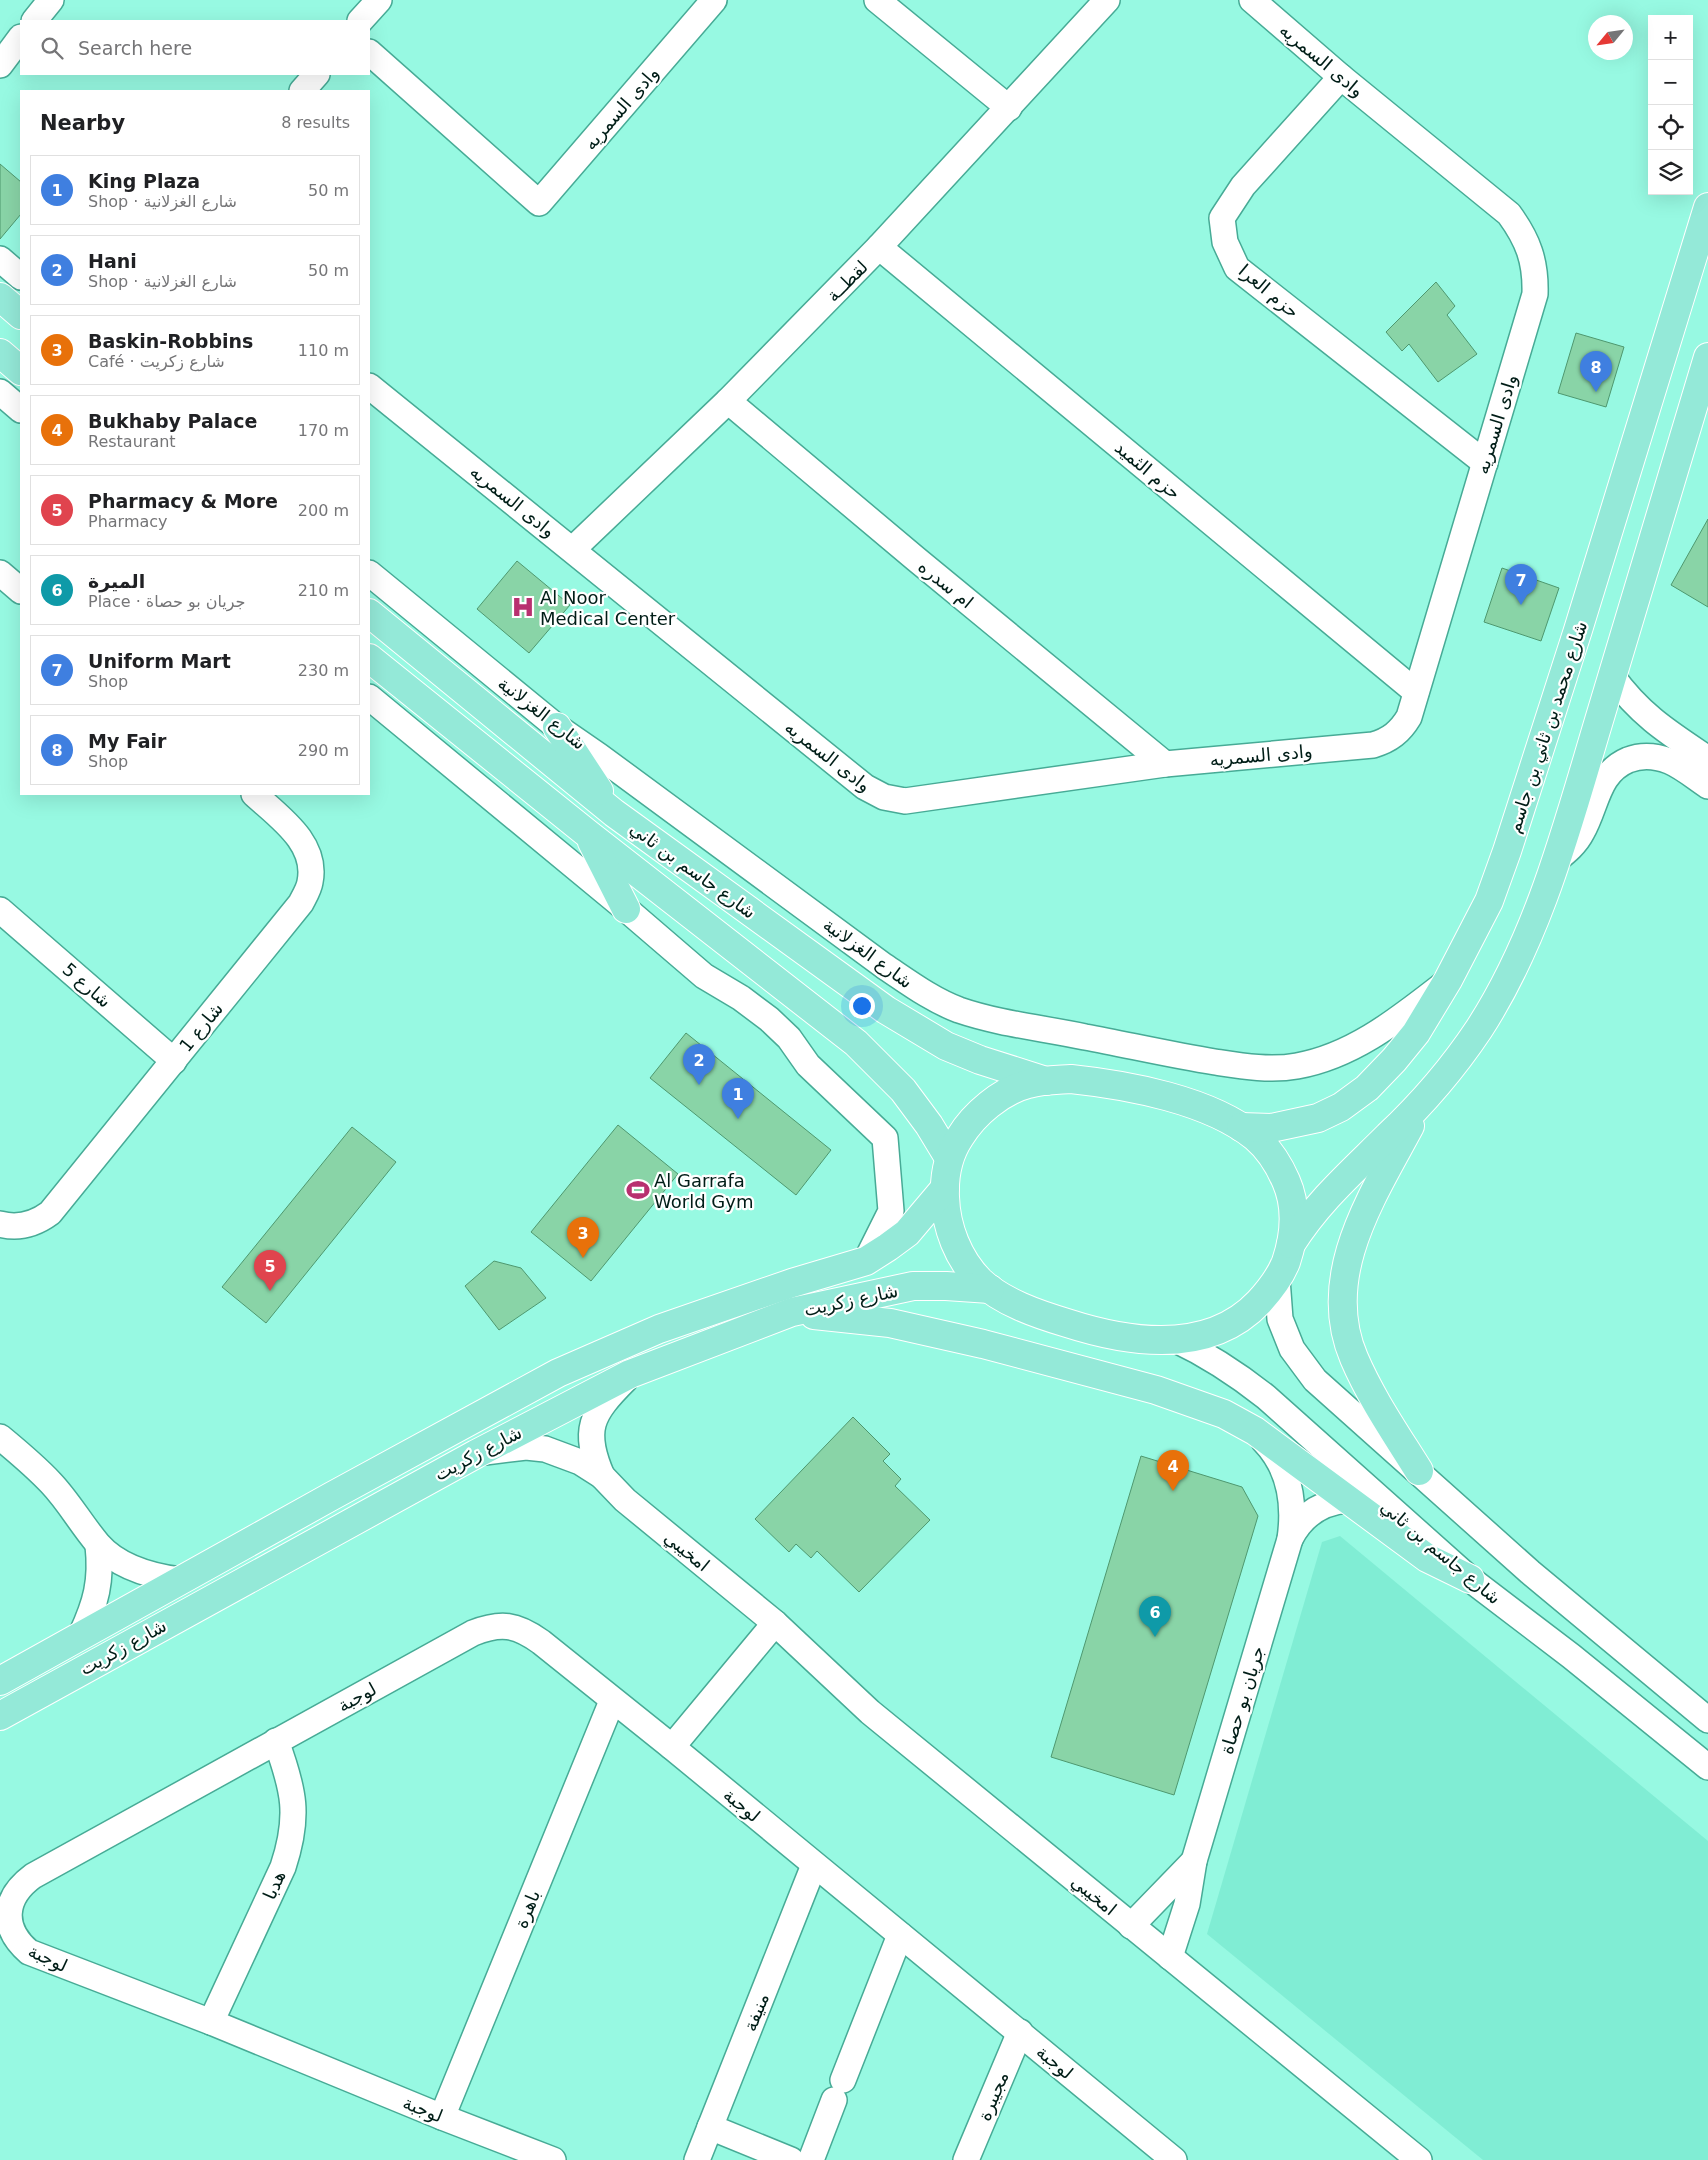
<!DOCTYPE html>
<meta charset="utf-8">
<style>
body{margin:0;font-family:"DejaVu Sans",Cairo,sans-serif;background:#f6f6f6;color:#202124}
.controls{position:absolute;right:15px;top:15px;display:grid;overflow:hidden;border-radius:0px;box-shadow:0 5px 20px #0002}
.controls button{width:45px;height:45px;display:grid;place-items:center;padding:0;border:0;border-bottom:1px solid #e0e0e0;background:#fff;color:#202124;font:25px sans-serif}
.compass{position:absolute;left:1588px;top:15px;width:45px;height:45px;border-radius:50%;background:#fff;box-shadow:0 5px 20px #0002;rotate:241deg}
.you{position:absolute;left:861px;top:1005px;width:18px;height:18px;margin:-12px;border:4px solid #fff;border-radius:50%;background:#1a73e8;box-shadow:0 0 0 8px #1a73e833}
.badge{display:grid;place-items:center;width:32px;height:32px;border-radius:50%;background:#7c3aed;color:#fff;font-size:16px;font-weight:700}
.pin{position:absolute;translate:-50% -41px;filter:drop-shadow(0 1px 2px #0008)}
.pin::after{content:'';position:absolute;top:26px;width:18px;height:15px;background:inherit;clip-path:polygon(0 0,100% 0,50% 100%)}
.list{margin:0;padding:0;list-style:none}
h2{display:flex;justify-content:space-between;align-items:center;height:65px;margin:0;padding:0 20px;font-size:21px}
h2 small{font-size:16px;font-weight:400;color:#757577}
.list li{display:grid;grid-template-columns:32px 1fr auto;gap:15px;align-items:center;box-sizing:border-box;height:70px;margin:0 10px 10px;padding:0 10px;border:1px solid #e0e0e0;border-radius:0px}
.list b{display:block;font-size:19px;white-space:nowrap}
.list p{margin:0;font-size:16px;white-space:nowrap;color:#757577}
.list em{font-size:16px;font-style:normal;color:#757577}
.icon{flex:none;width:28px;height:28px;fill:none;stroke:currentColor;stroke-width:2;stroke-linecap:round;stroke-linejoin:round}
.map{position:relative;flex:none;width:1708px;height:2160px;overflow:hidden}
.search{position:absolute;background:#fff;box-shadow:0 5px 20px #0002;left:20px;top:20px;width:350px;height:55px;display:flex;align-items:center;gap:12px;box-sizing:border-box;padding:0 18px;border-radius:0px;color:#757577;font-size:19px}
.panel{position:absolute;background:#fff;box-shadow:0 5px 20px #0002;left:20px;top:90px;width:350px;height:705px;border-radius:0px}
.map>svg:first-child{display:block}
</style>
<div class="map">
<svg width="1708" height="2160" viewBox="0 0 1708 2160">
<rect width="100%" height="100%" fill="#97f9e2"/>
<path fill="#80edd4" d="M 1340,1536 L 1708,1841 L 1708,2160 L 1483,2160 L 1207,1934 L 1322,1542 Z"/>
<g fill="#89d4a7" stroke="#4e986f">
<path d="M 0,164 L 21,182 L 21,214 L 0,239 Z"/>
<path d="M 1436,282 L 1455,306 L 1447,315 L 1477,354 L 1438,382 L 1409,344 L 1402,351 L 1386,332 Z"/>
<path d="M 1576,333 L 1624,347 L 1606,407 L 1558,393 Z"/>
<path d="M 1708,519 L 1708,607 L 1671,585 Z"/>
<path d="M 517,561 L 570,605 L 529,653 L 477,609 Z"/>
<path d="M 1502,568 L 1559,588 L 1541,641 L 1484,622 Z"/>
<path d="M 686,1033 L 831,1150 L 796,1195 L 650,1078 Z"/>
<path d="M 618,1125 L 678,1174 L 591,1281 L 531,1232 Z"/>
<path d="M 352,1127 L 396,1162 L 266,1323 L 222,1287 Z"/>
<path d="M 494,1261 L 521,1268 L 546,1298 L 499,1330 L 465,1286 Z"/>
<path d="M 853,1417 L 890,1454 L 883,1461 L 901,1479 L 895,1486 L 930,1520 L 859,1592 L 817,1551 L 811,1558 L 796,1544 L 789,1552 L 755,1519 Z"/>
<path d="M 1141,1456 L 1242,1487 L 1258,1516 L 1174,1795 L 1051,1757 Z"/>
</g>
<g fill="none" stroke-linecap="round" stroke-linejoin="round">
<defs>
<g id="minor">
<path d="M 877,0 L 1009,108"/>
<path d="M 34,21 L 51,0"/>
<path d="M 360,21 L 379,0"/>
<path d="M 369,52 L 539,203 L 714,0"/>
<path d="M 0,65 L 21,37"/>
<path d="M 1341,77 L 1243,186 L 1222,218 L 1225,242 L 1237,268 L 1485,463"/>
<path d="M 302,91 L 317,74"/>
<path d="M 879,247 L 1416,692"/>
<path d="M 0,259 L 21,277"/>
<path d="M 369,386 L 865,787 L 884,797 L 905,801 L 1165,764 L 1373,745 C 1390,740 1400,732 1409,717 L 1535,294 C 1536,261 1528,240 1509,214 L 1341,77 L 1252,0"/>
<path d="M 0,392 L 21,410"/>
<path d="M 728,401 L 916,559 L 1165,764"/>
<path d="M 573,549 L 728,401 L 879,247 L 1107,0"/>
<path d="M 0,573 L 21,591"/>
<path d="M 369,573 L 557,727 L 599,756 L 884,966 C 908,982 932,1000 959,1010 C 1000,1024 1043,1028 1085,1037 C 1128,1045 1171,1055 1215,1062 C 1241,1066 1270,1071 1297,1066 C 1354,1056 1400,1018 1444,984"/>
<path d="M 1612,676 C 1640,715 1669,733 1708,759"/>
<path d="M 369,697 L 626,909 L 704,976 L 741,998 L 769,1019 L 789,1038 L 808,1065 L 885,1138 L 891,1211 L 866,1261"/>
<path d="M 1556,860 C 1566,852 1576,844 1582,832 C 1597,806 1597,773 1628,760 C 1641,755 1656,756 1669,761 C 1683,767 1696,778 1708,786"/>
<path d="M 0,910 L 174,1061"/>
<path d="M 0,1224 C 18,1229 35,1224 50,1213 L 301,903 C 304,897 309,889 310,882 C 318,843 279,817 254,794"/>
<path d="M 1277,1279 L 1280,1319 L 1292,1349 L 1315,1380 L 1530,1572 L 1708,1720"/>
<path d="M 1174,1339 C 1208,1355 1237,1374 1266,1397 L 1470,1579 L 1571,1656 L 1708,1767"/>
<path d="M 0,1437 C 17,1451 35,1466 51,1483 C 69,1502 81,1524 98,1544 C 118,1567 150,1576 180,1580"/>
<path d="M 485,1452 L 526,1447 L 545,1449 L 580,1462 L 602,1476 L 625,1500 L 775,1623 L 870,1712 L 1419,2160"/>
<path d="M 602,1476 C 582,1430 591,1414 625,1380"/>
<path d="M 1290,1539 C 1302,1515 1321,1502 1348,1500"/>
<path d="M 81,1635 C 96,1603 102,1581 98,1545"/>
<path d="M 672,1747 L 775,1623"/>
<path d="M 1131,1926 L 1194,1861"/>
<path d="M 1170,1957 L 1187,1904 L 1194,1861 L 1290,1539 C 1295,1504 1290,1468 1264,1441"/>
<path d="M 211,2022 L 283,1867 C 300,1816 294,1790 276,1741"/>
<path d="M 843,2080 L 900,1935"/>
<path d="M 442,2117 L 612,1701"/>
<path d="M 710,2127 L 791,2160"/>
<path d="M 553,2160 L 442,2117 L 211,2022 L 29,1952 C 1,1928 3,1898 33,1876 L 473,1633 C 501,1622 516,1624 541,1642 L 672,1747 L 1174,2160"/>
<path d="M 697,2160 L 814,1865"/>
<path d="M 811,2160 L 834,2100"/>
<path d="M 966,2160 L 1020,2032"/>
</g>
<g id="major">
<path d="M 0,297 L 21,315"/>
<path d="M 0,353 L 21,371"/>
<path d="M 369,613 L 614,813 L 886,1010 L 946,1046 L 980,1060 L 1046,1081"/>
<path d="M 369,658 L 588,834 L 856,1043 L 903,1090 L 929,1125 L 949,1158"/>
<path d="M 557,727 L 599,791"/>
<path d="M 592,842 L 626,909"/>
<path d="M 1071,1079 C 1128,1085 1210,1100 1255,1137 C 1268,1148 1279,1165 1286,1181 C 1297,1206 1295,1235 1286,1262 C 1280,1277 1270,1290 1259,1302 C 1209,1355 1129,1343 1067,1323 C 1037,1314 1002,1302 980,1281 C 958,1259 946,1227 945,1197 C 944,1176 948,1155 960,1137 C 974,1114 1001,1091 1028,1084 C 1042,1080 1057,1080 1071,1079 Z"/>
<path d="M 1410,1126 C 1372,1197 1319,1276 1354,1358 C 1371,1398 1396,1434 1419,1471"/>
<path d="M 1241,1127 L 1271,1128 L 1318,1118 L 1341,1107 L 1367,1088 L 1394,1060 L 1416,1033 L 1448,980 L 1489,901 L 1507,851 L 1578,630 L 1708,207"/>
<path d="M 1291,1244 C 1319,1200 1352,1172 1388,1136 C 1422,1104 1453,1068 1479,1029 C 1538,938 1566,831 1597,727 C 1634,604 1671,480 1708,357"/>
<path d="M 814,1315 L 890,1323 L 983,1344 L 1156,1390 L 1224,1414 L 1255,1431 L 1427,1558 L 1470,1579"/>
<path d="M 0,1681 L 332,1496 L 558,1373 L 659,1329 L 792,1283 L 866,1261 L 888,1247 L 907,1233 L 945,1188"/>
<path d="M 0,1716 L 476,1454 L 630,1374 L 792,1312 L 913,1286 L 946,1286 L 990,1289"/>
</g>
</defs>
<use href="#minor" stroke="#47ab96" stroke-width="28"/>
<use href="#major" stroke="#fff" stroke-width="30"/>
<use href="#minor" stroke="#fff" stroke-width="25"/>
<use href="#major" stroke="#94e9d8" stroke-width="28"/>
</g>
<defs>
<symbol id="hospital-bare" viewBox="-9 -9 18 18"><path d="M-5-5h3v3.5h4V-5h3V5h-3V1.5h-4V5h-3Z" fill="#b8306f" stroke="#fff" stroke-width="2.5" paint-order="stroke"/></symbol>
<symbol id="stadium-bare" viewBox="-9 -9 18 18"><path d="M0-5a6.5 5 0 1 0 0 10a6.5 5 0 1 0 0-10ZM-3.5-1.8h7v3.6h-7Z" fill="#b8306f" stroke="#fff" stroke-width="2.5" paint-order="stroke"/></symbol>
</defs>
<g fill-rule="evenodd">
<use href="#hospital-bare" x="507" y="591" width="32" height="32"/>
<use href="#stadium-bare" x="622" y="1174" width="32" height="32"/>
</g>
<g text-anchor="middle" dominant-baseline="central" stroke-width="4.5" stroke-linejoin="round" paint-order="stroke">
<g font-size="18" fill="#001d17" stroke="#fff">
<text transform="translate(1322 60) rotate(40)">وادى السمريه</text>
<text transform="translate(621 108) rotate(-49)">وادى السمريه</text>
<text transform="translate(847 281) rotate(-45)">لقطــة</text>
<text transform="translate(1269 291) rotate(40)">حزم العرا</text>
<text transform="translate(1496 424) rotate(-73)">وادى السمريه</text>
<text transform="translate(1148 470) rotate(40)">حزم الثميد</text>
<text transform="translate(513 501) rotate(39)">وادى السمريه</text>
<text transform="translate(946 584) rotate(39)">ام سدره</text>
<text transform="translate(542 713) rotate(38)">شارع الغزلانية</text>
<text transform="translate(1547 727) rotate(-72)">شارع محمد بن ثاني بن جاسم</text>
<text transform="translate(1261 755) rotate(-5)">وادى السمريه</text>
<text transform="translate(828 756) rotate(38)">وادى السمريه</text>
<text transform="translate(693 870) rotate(36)">شارع جاسم بن ثاني</text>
<text transform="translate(868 953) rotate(36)">شارع الغزلانية</text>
<text transform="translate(87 985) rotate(41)">شارع 5</text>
<text transform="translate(201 1027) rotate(-51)">شارع 1</text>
<text transform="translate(851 1300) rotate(-12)">شارع زكريت</text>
<text transform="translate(478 1453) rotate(-28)">شارع زكريت</text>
<text transform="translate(687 1551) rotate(39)">امخيبي</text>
<text transform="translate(1441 1552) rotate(40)">شارع جاسم بن ثاني</text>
<text transform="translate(123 1647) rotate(-29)">شارع زكريت</text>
<text transform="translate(357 1697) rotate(-29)">لوجبة</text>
<text transform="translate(1242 1700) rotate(-73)">جريان بو حصاة</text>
<text transform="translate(742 1805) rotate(40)">لوجبة</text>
<text transform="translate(274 1885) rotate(-66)">هدبا</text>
<text transform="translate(1094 1895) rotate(39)">امخيبي</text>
<text transform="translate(527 1909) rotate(-68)">باهرة</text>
<text transform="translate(48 1958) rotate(25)">لوجبة</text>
<text transform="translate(756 2012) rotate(-68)">منيفة</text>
<text transform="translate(1055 2062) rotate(40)">لوجبة</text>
<text transform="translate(993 2096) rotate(-67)">مجيبرة</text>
<text transform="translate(423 2109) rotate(22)">لوجبة</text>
</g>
<g font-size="18" fill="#001d17" stroke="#fff" text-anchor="start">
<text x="540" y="597">Al Noor<tspan x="540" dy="21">Medical Center</tspan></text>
<text x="654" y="1180">Al Garrafa<tspan x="654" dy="21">World Gym</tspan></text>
</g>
</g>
</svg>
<div class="controls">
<button>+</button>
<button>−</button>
<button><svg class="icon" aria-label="locate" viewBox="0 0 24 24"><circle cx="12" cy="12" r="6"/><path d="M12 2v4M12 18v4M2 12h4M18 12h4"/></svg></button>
<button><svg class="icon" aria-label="layers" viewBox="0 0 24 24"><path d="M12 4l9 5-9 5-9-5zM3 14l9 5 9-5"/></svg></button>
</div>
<svg class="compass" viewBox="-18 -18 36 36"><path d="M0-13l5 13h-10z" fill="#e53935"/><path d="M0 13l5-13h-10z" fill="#757577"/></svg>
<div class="you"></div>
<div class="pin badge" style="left:738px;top:1119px;background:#3f7fe0">1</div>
<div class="pin badge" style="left:699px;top:1085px;background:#3f7fe0">2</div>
<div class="pin badge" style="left:583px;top:1258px;background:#e8710a">3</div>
<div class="pin badge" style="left:1173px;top:1491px;background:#e8710a">4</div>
<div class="pin badge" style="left:270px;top:1291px;background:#e0444e">5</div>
<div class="pin badge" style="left:1155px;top:1637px;background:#0f9aa8">6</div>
<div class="pin badge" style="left:1521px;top:605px;background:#3f7fe0">7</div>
<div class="pin badge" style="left:1596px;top:392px;background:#3f7fe0">8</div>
<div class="search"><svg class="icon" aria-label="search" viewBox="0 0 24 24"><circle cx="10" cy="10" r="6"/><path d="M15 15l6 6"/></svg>Search here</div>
<section class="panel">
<h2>Nearby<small>8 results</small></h2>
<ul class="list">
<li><span class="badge" style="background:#3f7fe0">1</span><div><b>King Plaza</b><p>Shop · شارع الغزلانية</p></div><em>50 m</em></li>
<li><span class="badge" style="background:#3f7fe0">2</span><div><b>Hani</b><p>Shop · شارع الغزلانية</p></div><em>50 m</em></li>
<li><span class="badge" style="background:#e8710a">3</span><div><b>Baskin-Robbins</b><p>Café · شارع زكريت</p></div><em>110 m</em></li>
<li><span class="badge" style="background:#e8710a">4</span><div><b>Bukhaby Palace</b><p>Restaurant</p></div><em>170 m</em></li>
<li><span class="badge" style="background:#e0444e">5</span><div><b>Pharmacy &amp; More</b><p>Pharmacy</p></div><em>200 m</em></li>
<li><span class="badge" style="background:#0f9aa8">6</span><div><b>الميرة</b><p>Place · جريان بو حصاة</p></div><em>210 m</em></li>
<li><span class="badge" style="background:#3f7fe0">7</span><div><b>Uniform Mart</b><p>Shop</p></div><em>230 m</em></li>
<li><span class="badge" style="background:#3f7fe0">8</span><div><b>My Fair</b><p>Shop</p></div><em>290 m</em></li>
</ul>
</section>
</div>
